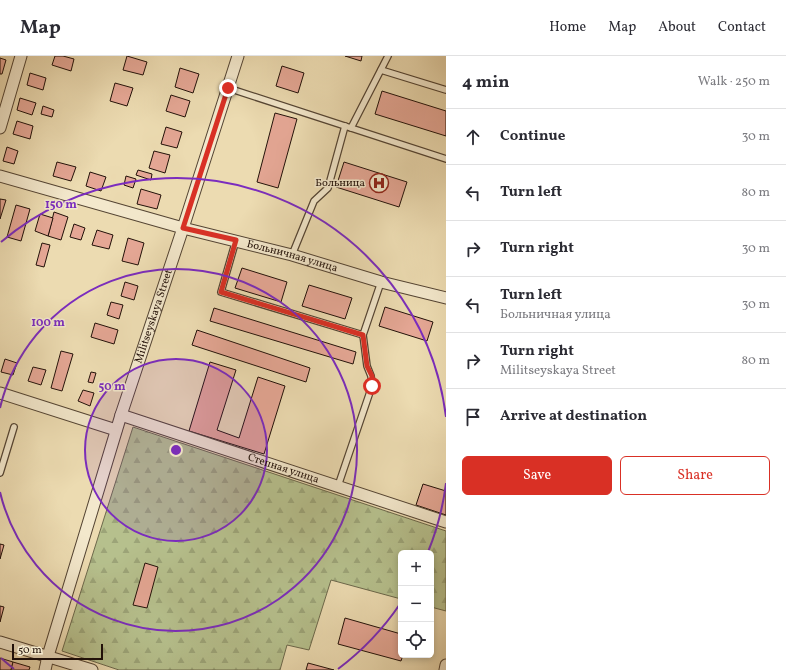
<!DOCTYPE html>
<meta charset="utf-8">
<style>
body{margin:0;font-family:Vollkorn,serif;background:#f7f7f7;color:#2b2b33}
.controls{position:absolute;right:12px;bottom:12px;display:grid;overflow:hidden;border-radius:6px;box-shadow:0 2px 6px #0003}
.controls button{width:36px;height:36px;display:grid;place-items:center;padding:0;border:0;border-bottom:1px solid #e1e1e2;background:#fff;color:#2b2b33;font:20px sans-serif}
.scale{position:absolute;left:12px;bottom:10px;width:91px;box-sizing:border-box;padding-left:4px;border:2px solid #221109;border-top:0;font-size:11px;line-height:14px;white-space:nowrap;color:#221109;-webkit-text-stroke:3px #f3e8cc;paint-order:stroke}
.stop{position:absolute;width:12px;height:12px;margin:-9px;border:3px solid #d93025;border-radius:50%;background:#fff}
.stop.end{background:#d93025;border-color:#fff;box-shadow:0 1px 4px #0008}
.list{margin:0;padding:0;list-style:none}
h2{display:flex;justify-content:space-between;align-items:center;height:52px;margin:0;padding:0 16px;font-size:17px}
h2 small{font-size:13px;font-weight:400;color:#7c7c81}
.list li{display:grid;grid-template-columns:26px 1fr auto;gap:12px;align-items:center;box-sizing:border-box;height:56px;padding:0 16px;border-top:1px solid #e1e1e2}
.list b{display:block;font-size:15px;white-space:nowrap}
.list p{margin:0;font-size:13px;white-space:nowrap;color:#7c7c81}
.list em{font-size:13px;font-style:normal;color:#7c7c81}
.actions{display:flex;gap:8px;padding:12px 16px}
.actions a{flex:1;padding:9px 0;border:1px solid #d93025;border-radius:6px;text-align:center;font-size:14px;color:#d93025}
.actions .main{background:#d93025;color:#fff}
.icon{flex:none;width:22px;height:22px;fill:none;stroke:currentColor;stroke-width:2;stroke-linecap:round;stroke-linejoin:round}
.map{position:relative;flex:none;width:446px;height:614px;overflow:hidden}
header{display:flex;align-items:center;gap:24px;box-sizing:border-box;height:56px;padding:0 20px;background:#fff;border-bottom:1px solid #e1e1e2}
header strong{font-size:19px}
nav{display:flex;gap:22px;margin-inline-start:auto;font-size:14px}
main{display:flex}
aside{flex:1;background:#fff}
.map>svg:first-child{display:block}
</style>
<header>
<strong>Map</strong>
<nav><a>Home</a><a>Map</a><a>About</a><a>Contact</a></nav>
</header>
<main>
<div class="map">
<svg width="446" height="614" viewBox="0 0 446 614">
<defs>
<pattern id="forest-firs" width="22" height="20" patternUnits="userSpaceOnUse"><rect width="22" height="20" fill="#b6c08d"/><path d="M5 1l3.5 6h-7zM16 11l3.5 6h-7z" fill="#9ca478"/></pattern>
</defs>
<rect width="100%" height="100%" fill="#ecdbb1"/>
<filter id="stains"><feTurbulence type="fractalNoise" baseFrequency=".005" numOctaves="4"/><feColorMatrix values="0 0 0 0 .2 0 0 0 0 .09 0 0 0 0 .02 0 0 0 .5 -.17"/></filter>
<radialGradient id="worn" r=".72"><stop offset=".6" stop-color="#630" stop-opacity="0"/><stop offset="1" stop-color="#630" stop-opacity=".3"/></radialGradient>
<path fill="url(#forest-firs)" stroke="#6c684b" d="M 133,371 L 446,475 L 446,555 L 431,551 L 431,497 L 401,497 L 401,543 L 331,524 L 309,594 L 287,589 L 280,614 L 119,614 L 62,595 Z"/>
<g fill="#e5a795" stroke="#221109">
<path d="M 55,0 L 63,0 L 74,3 L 71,15 L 52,9 Z"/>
<path d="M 127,0 L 147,6 L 143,19 L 123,14 Z"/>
<path d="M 345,0 L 362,0 L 361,5 Z"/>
<path d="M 0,2 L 6,4 L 2,18 L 0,18 Z"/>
<path d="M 282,10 L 304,17 L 298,37 L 276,30 Z"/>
<path d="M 180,12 L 199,18 L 193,37 L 175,31 Z"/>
<path d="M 30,17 L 46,22 L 43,34 L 27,29 Z"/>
<path d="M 115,27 L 133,32 L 127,50 L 110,45 Z"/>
<path d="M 382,35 L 446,55 L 446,80 L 375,58 Z"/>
<path d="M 171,39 L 190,45 L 185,61 L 166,55 Z"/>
<path d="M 20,42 L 36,47 L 32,59 L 17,54 Z"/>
<path d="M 43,50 L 54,54 L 52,61 L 41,58 Z"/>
<path d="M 275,57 L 297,63 L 278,132 L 257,126 Z"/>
<path d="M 17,65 L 33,70 L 30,83 L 13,78 Z"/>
<path d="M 166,71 L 182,76 L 177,92 L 161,88 Z"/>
<path d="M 7,91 L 18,95 L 14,108 L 3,105 Z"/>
<path d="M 154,95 L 170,99 L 165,117 L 149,112 Z"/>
<path d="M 57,106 L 76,111 L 71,125 L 53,120 Z"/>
<path d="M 344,106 L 407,126 L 399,151 L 336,131 Z"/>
<path d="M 138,114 L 152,118 L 151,124 L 136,119 Z"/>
<path d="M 90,116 L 106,121 L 101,135 L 86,130 Z"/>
<path d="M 126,120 L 136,123 L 133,132 L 124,129 Z"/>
<path d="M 141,133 L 161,139 L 157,153 L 137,148 Z"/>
<path d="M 0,143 L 6,144 L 0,163 Z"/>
<path d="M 16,149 L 30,153 L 21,185 L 7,181 Z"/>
<path d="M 54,156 L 68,161 L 61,184 L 48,180 Z"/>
<path d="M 40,158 L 53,162 L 48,180 L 35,175 Z"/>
<path d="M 74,168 L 85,172 L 81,184 L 70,181 Z"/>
<path d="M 97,174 L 113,179 L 109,193 L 92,189 Z"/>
<path d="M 128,182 L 144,187 L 138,209 L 122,205 Z"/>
<path d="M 42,187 L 50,189 L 44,211 L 36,209 Z"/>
<path d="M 242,212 L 287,226 L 281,246 L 235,232 Z"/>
<path d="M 125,226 L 138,230 L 134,244 L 121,240 Z"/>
<path d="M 309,229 L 352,242 L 345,263 L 302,250 Z"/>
<path d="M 111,246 L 123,249 L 119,263 L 107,259 Z"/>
<path d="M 385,251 L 433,266 L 427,285 L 379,270 Z"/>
<path d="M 214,252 L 356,296 L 353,308 L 210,265 Z"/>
<path d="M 95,267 L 118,274 L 114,288 L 91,281 Z"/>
<path d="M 197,274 L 310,312 L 306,326 L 192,289 Z"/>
<path d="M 61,295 L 73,298 L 62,335 L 51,332 Z"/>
<path d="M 5,303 L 17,307 L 13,319 L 1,316 Z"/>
<path d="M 210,306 L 236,314 L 217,374 L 239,382 L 258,321 L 285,330 L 264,398 L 189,375 Z"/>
<path d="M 33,311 L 46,314 L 41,329 L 28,325 Z"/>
<path d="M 91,316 L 96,317 L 93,327 L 88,326 Z"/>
<path d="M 83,334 L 94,337 L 90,350 L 78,345 Z"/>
<path d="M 423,428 L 446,435 L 446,459 L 416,449 Z"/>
<path d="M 0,488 L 4,489 L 0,503 Z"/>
<path d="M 145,507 L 158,511 L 147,552 L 133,549 Z"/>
<path d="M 0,550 L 4,551 L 0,566 Z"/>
<path d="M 345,562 L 401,578 L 401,599 L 403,599 L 401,605 L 338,588 Z"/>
<path d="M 0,602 L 13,606 L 11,614 L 0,614 Z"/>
<path d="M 13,606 L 30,611 L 29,614 L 11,614 Z"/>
<path d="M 308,607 L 334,614 L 306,614 Z"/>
</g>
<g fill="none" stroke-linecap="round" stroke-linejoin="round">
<defs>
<g id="service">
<path d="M 381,14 L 446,34"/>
<path d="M 228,32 L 351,72 L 388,0"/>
<path d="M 351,72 L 446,103"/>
<path d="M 236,184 L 221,236 L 363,279 L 381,226"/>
<path d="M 292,199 L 314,145 L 328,132 L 345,70"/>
<path d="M 0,417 L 14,371"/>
<path d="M 338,430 L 372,330 L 371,320 L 367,310 L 363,279"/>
</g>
<g id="minor">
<path d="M 0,72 L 21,0"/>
<path id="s1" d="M 0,120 L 183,172 L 292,199 L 381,226 L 446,242"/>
<path d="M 0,337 L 116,374"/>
<path id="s2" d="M 121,359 L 446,466"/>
<path d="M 0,586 L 92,614"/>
<path id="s3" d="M 45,614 L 48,600 L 121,359 L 183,172 L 238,0"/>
<path d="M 445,614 L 446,609"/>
</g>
</defs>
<use href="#service" stroke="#544433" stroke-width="8"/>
<use href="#minor" stroke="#544433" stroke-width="13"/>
<use href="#service" stroke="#f3e8cc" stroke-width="5.5"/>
<use href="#minor" stroke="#f3e8cc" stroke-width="11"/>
</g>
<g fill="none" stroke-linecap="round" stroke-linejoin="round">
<path stroke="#d93025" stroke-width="5" d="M 228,32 L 183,172 L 236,184 L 221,236 L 363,279 L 367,310 L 372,320 L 372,330"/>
</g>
<circle cx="176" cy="394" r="91" fill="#7b2cbf" fill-opacity=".12"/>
<g fill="none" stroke="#7b2cbf" stroke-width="2">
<circle cx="176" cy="394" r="91"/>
<path d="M0 352A181 181 0 1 1 0 436"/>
<path d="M446 427A272 272 0 0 1 428 496M400 548A272 272 0 0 1 338 613M14 613A272 272 0 0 1 1 602M1 186A272 272 0 0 1 446 361"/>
</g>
<defs>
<symbol id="hospital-ring" viewBox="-11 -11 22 22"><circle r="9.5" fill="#f3e8cc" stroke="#8f2418" stroke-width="1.5"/><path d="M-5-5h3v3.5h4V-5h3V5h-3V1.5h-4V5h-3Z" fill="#8f2418"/></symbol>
</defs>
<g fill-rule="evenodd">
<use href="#hospital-ring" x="368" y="116" width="22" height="22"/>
</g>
<g text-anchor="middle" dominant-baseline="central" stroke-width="3" stroke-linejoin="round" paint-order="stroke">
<g font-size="11" fill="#221109" stroke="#f3e8cc" text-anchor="end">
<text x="365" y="127">Больница</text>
</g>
<g font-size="11" fill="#221109" stroke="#f3e8cc">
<text stroke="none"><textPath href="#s1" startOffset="303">Больничная улица</textPath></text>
<text stroke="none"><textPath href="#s3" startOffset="370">Militseyskaya Street</textPath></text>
<text stroke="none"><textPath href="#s2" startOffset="171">Степная улица</textPath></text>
</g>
</g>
<circle cx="176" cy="394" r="6" fill="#7b2cbf" stroke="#f3e8cc" stroke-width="2"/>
<g font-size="12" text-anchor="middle" font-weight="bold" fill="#7b2cbf" stroke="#f3e8cc" stroke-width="3" stroke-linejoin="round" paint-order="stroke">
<text x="61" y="152">150 m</text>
<text x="48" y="270">100 m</text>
<text x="112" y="334">50 m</text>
</g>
<rect width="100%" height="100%" filter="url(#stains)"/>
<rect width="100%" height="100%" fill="url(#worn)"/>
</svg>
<div class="controls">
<button>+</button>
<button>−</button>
<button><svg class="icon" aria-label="locate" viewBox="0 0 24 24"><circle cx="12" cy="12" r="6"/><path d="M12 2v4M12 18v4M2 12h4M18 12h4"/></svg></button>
</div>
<div class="scale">50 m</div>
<div class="stop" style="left:372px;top:330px"></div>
<div class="stop end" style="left:228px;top:32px"></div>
</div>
<aside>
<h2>4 min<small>Walk · 250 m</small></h2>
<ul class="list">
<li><svg class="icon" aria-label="ahead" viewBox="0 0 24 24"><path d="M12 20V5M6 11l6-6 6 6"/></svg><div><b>Continue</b></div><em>30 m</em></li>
<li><svg class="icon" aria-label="left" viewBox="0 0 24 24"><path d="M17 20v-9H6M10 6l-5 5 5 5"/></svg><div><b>Turn left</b></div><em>80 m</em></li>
<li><svg class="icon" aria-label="right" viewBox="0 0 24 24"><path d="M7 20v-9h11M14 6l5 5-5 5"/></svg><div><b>Turn right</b></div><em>30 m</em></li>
<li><svg class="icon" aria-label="left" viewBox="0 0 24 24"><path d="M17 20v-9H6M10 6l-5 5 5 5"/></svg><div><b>Turn left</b><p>Больничная улица</p></div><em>30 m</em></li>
<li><svg class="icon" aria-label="right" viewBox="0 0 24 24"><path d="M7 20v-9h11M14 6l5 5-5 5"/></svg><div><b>Turn right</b><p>Militseyskaya Street</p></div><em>80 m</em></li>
<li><svg class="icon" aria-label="arrive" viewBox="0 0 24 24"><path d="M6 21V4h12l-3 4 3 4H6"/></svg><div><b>Arrive at destination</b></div></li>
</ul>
<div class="actions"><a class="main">Save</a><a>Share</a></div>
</aside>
</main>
